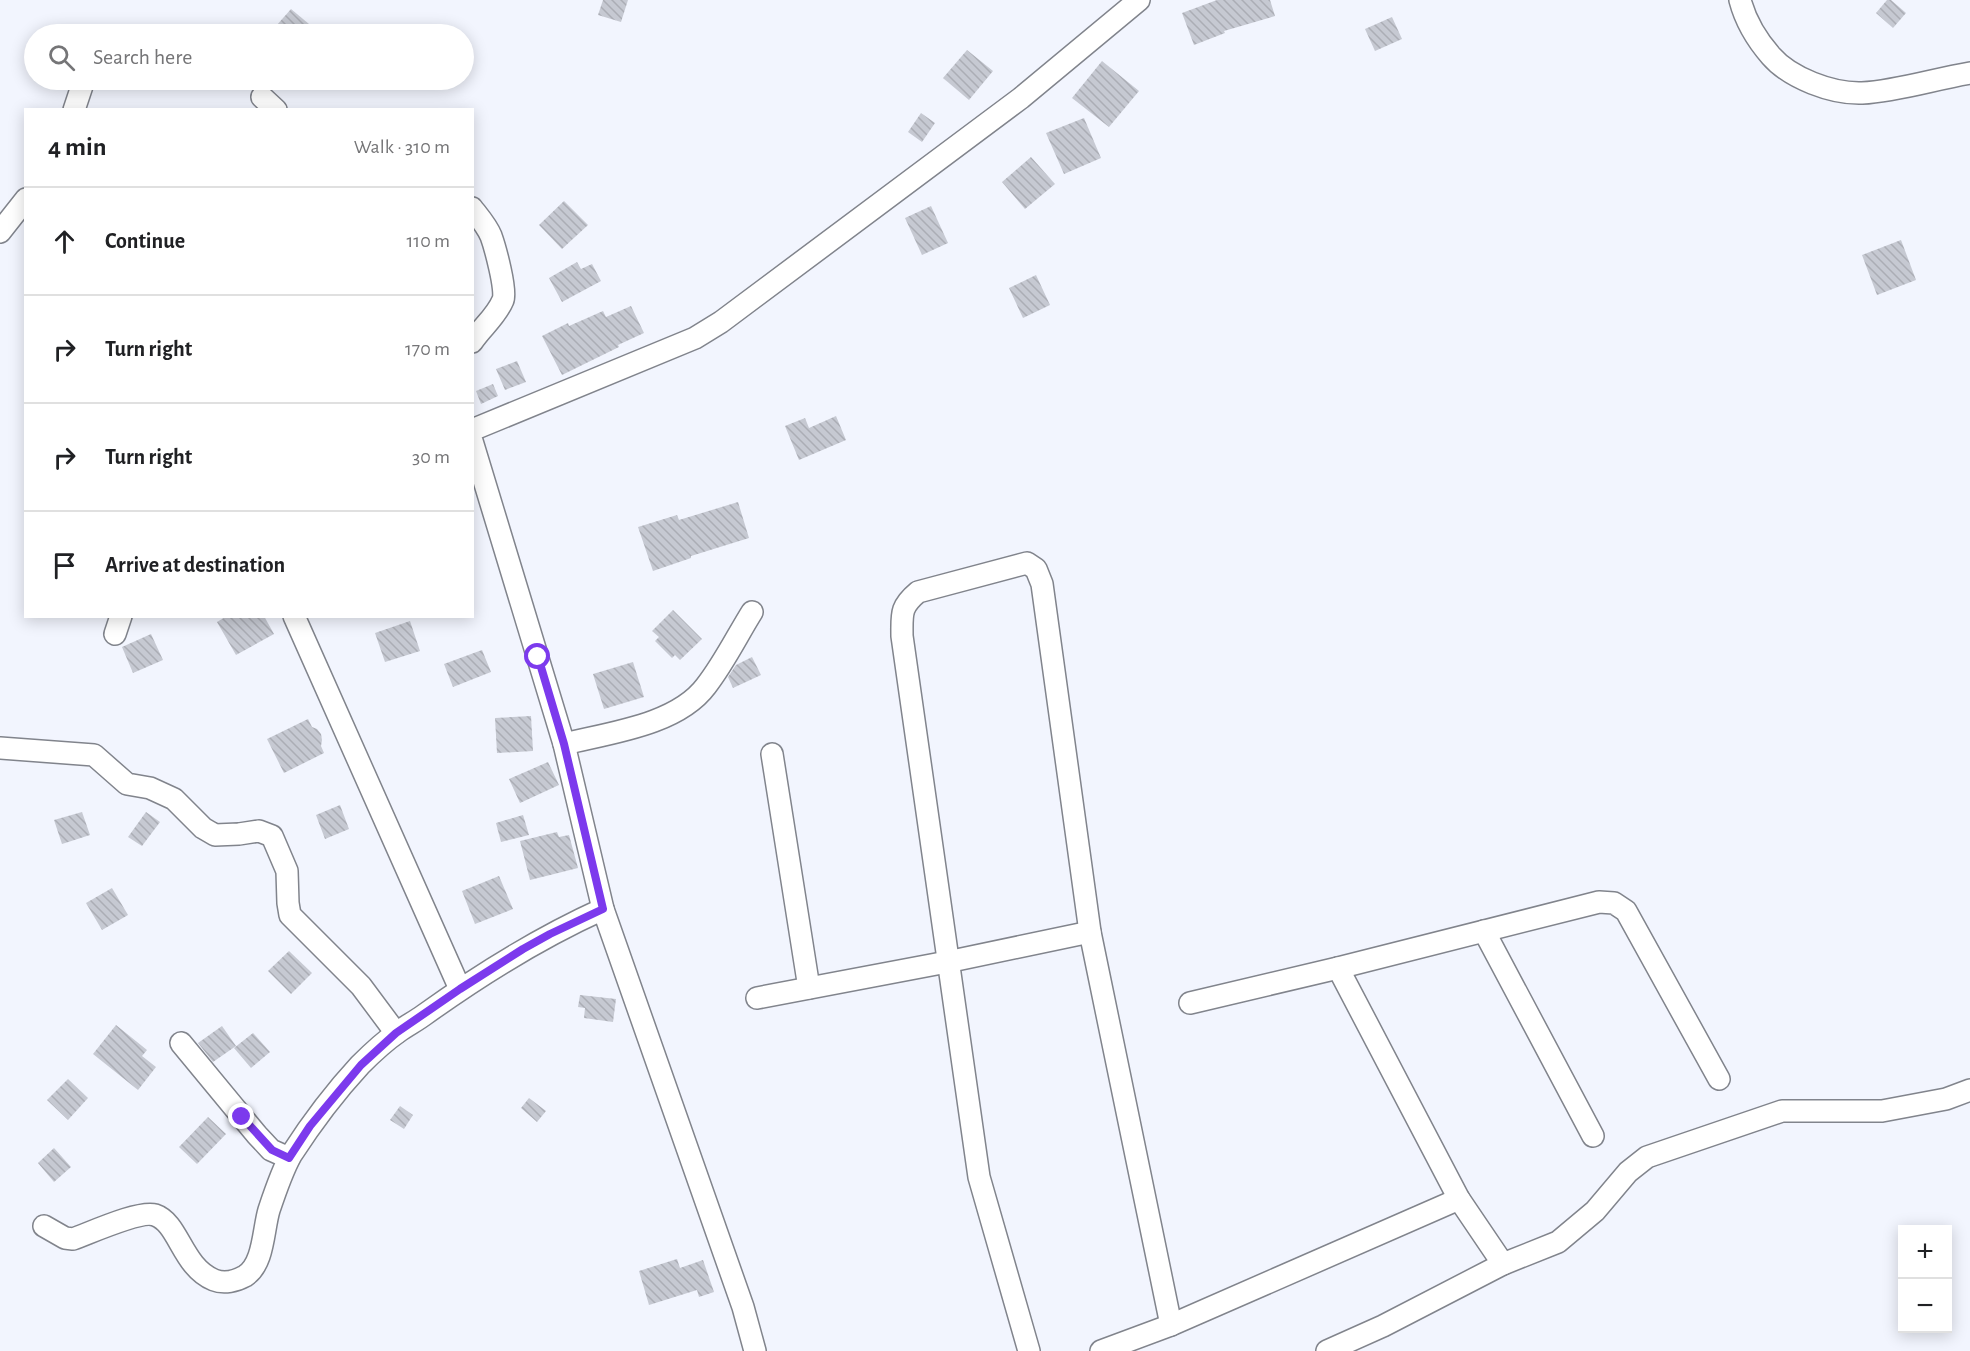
<!DOCTYPE html>
<meta charset="utf-8">
<style>
body{margin:0;font-family:"Alegreya Sans",sans-serif;background:#f2f2f2;color:#202124}
.controls{position:absolute;right:18px;bottom:18px;display:grid;overflow:hidden;border-radius:0px;box-shadow:0 3px 15px #0003}
.controls button{width:54px;height:54px;display:grid;place-items:center;padding:0;border:0;border-bottom:2px solid #e0e0e0;background:#fff;color:#202124;font:30px sans-serif}
.stop{position:absolute;width:18px;height:18px;margin:-14px;border:4px solid #7c3aed;border-radius:50%;background:#fff}
.stop.end{background:#7c3aed;border-color:#fff;box-shadow:0 2px 6px #0008}
.list{margin:0;padding:0;list-style:none}
h2{display:flex;justify-content:space-between;align-items:center;height:78px;margin:0;padding:0 24px;font-size:26px}
h2 small{font-size:20px;font-weight:400;color:#757577}
.list li{display:grid;grid-template-columns:39px 1fr auto;gap:18px;align-items:center;box-sizing:border-box;height:108px;padding:0 24px;border-top:2px solid #e0e0e0}
.list b{display:block;font-size:22px;white-space:nowrap}
.list em{font-size:20px;font-style:normal;color:#757577}
.icon{flex:none;width:33px;height:33px;fill:none;stroke:currentColor;stroke-width:2;stroke-linecap:round;stroke-linejoin:round}
.map{position:relative;flex:none;width:1970px;height:1351px;overflow:hidden}
.search{position:absolute;background:#fff;box-shadow:0 3px 15px #0003;left:24px;top:24px;width:450px;height:66px;display:flex;align-items:center;gap:15px;box-sizing:border-box;padding:0 21px;border-radius:33px;color:#757577;font-size:22px}
.panel{position:absolute;background:#fff;box-shadow:0 3px 15px #0003;left:24px;top:108px;width:450px;height:510px;border-radius:0px}
.map>svg:first-child{display:block}
</style>
<div class="map">
<svg width="1970" height="1351" viewBox="0 0 1970 1351">
<defs>
<pattern id="building-back-hatch" width="6" height="6" patternUnits="userSpaceOnUse" patternTransform="scale(1.5)"><rect width="6" height="6" fill="#c6c9d2"/><path d="M-1 5l2 2M0 0l6 6M5-1l2 2" fill="none" stroke="#abadb5"/></pattern>
</defs>
<rect width="100%" height="100%" fill="#f2f5fe"/>
<g fill="url(#building-back-hatch)">
<path d="M 603,0 L 628,0 L 621,22 L 598,15 Z"/>
<path d="M 1217,0 L 1270,0 L 1275,16 L 1224,31 L 1225,33 L 1194,45 L 1182,13 Z"/>
<path d="M 1887,0 L 1891,0 L 1906,13 L 1893,28 L 1876,13 Z"/>
<path d="M 291,9 L 321,34 L 269,34 Z"/>
<path d="M 1392,17 L 1402,39 L 1375,51 L 1365,29 Z"/>
<path d="M 967,50 L 993,71 L 969,100 L 943,78 Z"/>
<path d="M 1102,61 L 1139,91 L 1109,127 L 1072,98 Z"/>
<path d="M 921,113 L 935,123 L 922,142 L 908,132 Z"/>
<path d="M 1084,118 L 1101,158 L 1064,174 L 1046,133 Z"/>
<path d="M 1031,157 L 1055,184 L 1025,209 L 1002,182 Z"/>
<path d="M 564,201 L 588,225 L 562,249 L 539,225 Z"/>
<path d="M 931,206 L 948,243 L 922,255 L 905,218 Z"/>
<path d="M 1901,240 L 1916,280 L 1877,295 L 1862,255 Z"/>
<path d="M 577,262 L 581,269 L 592,264 L 601,281 L 562,302 L 549,278 Z"/>
<path d="M 1036,275 L 1050,305 L 1023,318 L 1009,288 Z"/>
<path d="M 631,306 L 644,333 L 618,345 L 619,347 L 562,375 L 542,336 L 568,323 L 569,326 L 603,311 L 606,317 Z"/>
<path d="M 517,361 L 526,382 L 505,390 L 496,369 Z"/>
<path d="M 493,384 L 498,396 L 481,404 L 476,391 Z"/>
<path d="M 836,416 L 846,440 L 799,460 L 785,426 L 805,418 L 809,428 Z"/>
<path d="M 738,502 L 749,538 L 691,556 L 691,558 L 653,571 L 638,527 L 677,515 L 679,520 Z"/>
<path d="M 673,610 L 702,639 L 680,660 L 675,655 L 672,658 L 655,641 L 659,637 L 652,631 Z"/>
<path d="M 227,616 L 264,616 L 274,634 L 236,655 L 217,622 Z"/>
<path d="M 410,621 L 420,651 L 385,662 L 375,633 Z"/>
<path d="M 151,634 L 163,660 L 133,673 L 122,647 Z"/>
<path d="M 482,650 L 491,672 L 453,687 L 444,664 Z"/>
<path d="M 752,657 L 761,675 L 733,688 L 728,677 L 736,665 Z"/>
<path d="M 633,662 L 644,697 L 604,709 L 593,674 Z"/>
<path d="M 531,716 L 533,751 L 497,753 L 495,718 Z"/>
<path d="M 308,719 L 312,727 L 317,729 L 321,734 L 322,740 L 321,746 L 324,753 L 284,773 L 267,739 Z"/>
<path d="M 548,762 L 559,785 L 520,803 L 509,779 Z"/>
<path d="M 340,805 L 349,829 L 325,839 L 316,815 Z"/>
<path d="M 82,812 L 90,835 L 62,844 L 54,820 Z"/>
<path d="M 146,812 L 160,822 L 142,846 L 128,837 Z"/>
<path d="M 523,815 L 529,835 L 501,842 L 496,823 Z"/>
<path d="M 557,832 L 559,837 L 569,835 L 578,868 L 530,880 L 520,841 Z"/>
<path d="M 499,876 L 513,909 L 475,924 L 462,891 Z"/>
<path d="M 112,888 L 128,915 L 102,930 L 86,903 Z"/>
<path d="M 289,951 L 312,973 L 291,994 L 268,971 Z"/>
<path d="M 580,995 L 616,999 L 613,1022 L 584,1018 L 585,1008 L 578,1007 Z"/>
<path d="M 116,1025 L 147,1050 L 142,1056 L 156,1067 L 138,1090 L 93,1054 Z"/>
<path d="M 222,1026 L 236,1046 L 213,1062 L 198,1043 Z"/>
<path d="M 253,1033 L 270,1052 L 251,1068 L 234,1048 Z"/>
<path d="M 68,1079 L 88,1098 L 68,1120 L 47,1100 Z"/>
<path d="M 529,1098 L 546,1111 L 537,1122 L 521,1108 Z"/>
<path d="M 400,1106 L 413,1115 L 404,1129 L 390,1120 Z"/>
<path d="M 208,1117 L 226,1134 L 197,1164 L 179,1147 Z"/>
<path d="M 54,1148 L 71,1167 L 54,1182 L 38,1163 Z"/>
<path d="M 677,1259 L 680,1268 L 703,1260 L 714,1292 L 699,1297 L 697,1290 L 649,1305 L 639,1271 Z"/>
</g>
<g fill="none" stroke-linecap="round" stroke-linejoin="round">
<defs>
<g id="minor">
<path d="M 1740,0 C 1745,19 1757,40 1771,56 C 1790,78 1832,94 1862,93 C 1898,91 1934,79 1970,73"/>
<path d="M 262,97 L 276,110"/>
<path d="M 74,110 L 84,80"/>
<path d="M 472,208 C 479,217 487,226 491,236 C 495,247 507,291 503,300 C 496,317 482,327 472,342"/>
<path d="M 0,232 L 26,199"/>
<path d="M 472,430 L 695,338 L 721,322 L 1021,98 L 1139,0"/>
<path d="M 472,441 L 564,744 L 603,909 L 743,1307 L 755,1351"/>
<path d="M 294,616 L 460,989"/>
<path d="M 115,634 L 121,616"/>
<path d="M 564,744 C 609,733 677,725 706,686 C 724,663 737,636 752,612"/>
<path d="M 0,748 L 94,755 L 127,784 L 150,788 L 174,799 L 203,828 L 215,835 L 239,834 L 259,831 L 272,836 L 287,871 L 288,903 L 290,915 L 361,986 L 396,1033"/>
<path d="M 772,754 L 809,988"/>
<path d="M 1484,931 L 1593,1136"/>
<path d="M 1338,968 L 1459,1199 L 1503,1264"/>
<path d="M 757,998 L 947,962 L 1090,932"/>
<path d="M 1190,1003 L 1338,968 L 1599,902 L 1614,903 L 1626,911 L 1719,1079"/>
<path d="M 181,1043 L 257,1135 L 271,1150 L 289,1158"/>
<path d="M 44,1226 L 65,1238 L 73,1239 C 90,1233 140,1210 155,1215 C 179,1223 182,1267 214,1280 C 224,1284 236,1281 245,1276 C 264,1264 263,1230 269,1210 C 275,1192 282,1171 291,1155 C 311,1124 335,1092 360,1065 C 371,1054 385,1041 398,1032 C 406,1026 416,1021 424,1015 C 481,974 539,938 603,909"/>
<path d="M 1029,1351 L 979,1177 L 902,636 C 902,614 900,607 918,592 L 1027,563 L 1036,569 L 1042,584 L 1090,932 L 1171,1325"/>
<path d="M 1101,1351 L 1171,1325 L 1459,1199"/>
<path d="M 1327,1351 L 1383,1326 L 1503,1264 L 1558,1242 L 1595,1211 L 1628,1172 L 1647,1157 L 1782,1111 L 1882,1111 L 1946,1099 L 1970,1090"/>
</g>
</defs>
<use href="#minor" stroke="#81848c" stroke-width="24"/>
<use href="#minor" stroke="#fff" stroke-width="21"/>
</g>
<g fill="none" stroke-linecap="round" stroke-linejoin="round">
<path stroke="#7c3aed" stroke-width="8" d="M 242,1117 L 272,1150 L 289,1158 L 310,1126 L 361,1065 L 396,1033 L 460,989 L 523,949 L 550,934 L 603,909 L 564,744 L 538,657"/>
</g>
</svg>
<div class="controls">
<button>+</button>
<button>−</button>
</div>
<div class="stop" style="left:538px;top:657px"></div>
<div class="stop end" style="left:242px;top:1117px"></div>
<div class="search"><svg class="icon" aria-label="search" viewBox="0 0 24 24"><circle cx="10" cy="10" r="6"/><path d="M15 15l6 6"/></svg>Search here</div>
<section class="panel">
<h2>4 min<small>Walk · 310 m</small></h2>
<ul class="list">
<li><svg class="icon" aria-label="ahead" viewBox="0 0 24 24"><path d="M12 20V5M6 11l6-6 6 6"/></svg><div><b>Continue</b></div><em>110 m</em></li>
<li><svg class="icon" aria-label="right" viewBox="0 0 24 24"><path d="M7 20v-9h11M14 6l5 5-5 5"/></svg><div><b>Turn right</b></div><em>170 m</em></li>
<li><svg class="icon" aria-label="right" viewBox="0 0 24 24"><path d="M7 20v-9h11M14 6l5 5-5 5"/></svg><div><b>Turn right</b></div><em>30 m</em></li>
<li><svg class="icon" aria-label="arrive" viewBox="0 0 24 24"><path d="M6 21V4h12l-3 4 3 4H6"/></svg><div><b>Arrive at destination</b></div></li>
</ul>
</section>
</div>
